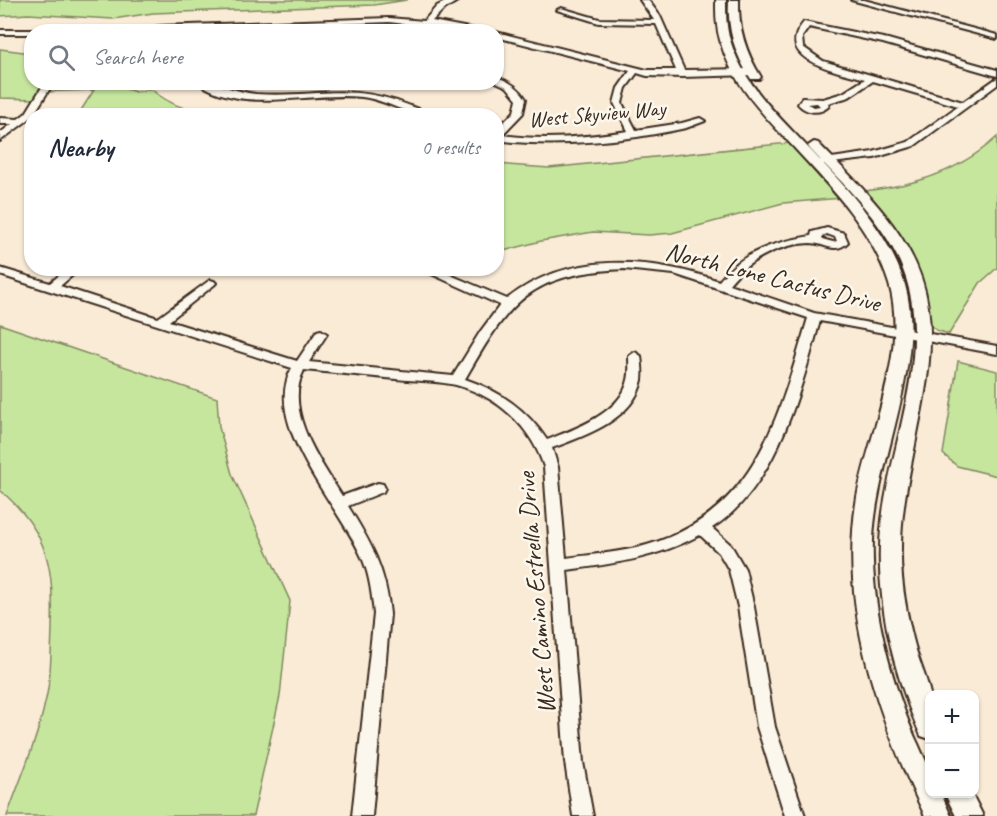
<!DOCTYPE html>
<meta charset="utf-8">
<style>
body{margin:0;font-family:Caveat,sans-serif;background:#f6f6f7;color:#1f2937}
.controls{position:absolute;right:18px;bottom:18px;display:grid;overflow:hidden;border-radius:12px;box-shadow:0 2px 4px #0004}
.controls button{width:54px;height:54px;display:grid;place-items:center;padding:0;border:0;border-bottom:2px solid #e0e1e3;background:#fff;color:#1f2937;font:30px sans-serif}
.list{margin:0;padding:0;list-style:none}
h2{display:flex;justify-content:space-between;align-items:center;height:78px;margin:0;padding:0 24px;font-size:26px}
h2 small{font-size:20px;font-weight:400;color:#747a83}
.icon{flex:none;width:33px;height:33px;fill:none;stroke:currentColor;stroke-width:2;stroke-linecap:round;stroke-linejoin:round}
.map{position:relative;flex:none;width:997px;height:816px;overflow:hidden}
.search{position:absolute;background:#fff;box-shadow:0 2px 4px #0004;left:24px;top:24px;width:480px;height:66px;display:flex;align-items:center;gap:15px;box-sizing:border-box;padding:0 21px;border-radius:24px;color:#747a83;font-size:22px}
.panel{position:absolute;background:#fff;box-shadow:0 2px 4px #0004;left:24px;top:108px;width:480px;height:168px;border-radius:24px}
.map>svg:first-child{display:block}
</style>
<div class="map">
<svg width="997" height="816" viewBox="0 0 997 816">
<rect width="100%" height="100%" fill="#faebd7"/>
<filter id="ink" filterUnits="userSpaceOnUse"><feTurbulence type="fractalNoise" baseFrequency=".0167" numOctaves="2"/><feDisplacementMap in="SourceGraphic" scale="12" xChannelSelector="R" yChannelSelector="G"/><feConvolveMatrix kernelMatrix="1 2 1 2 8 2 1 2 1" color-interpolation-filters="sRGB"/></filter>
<g filter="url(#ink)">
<g fill="#c6e69e" stroke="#80885e" stroke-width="1.5">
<path d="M 0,0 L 407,0 L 374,5 L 153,13 L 113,19 L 28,14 L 0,16 Z"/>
<path d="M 0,49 L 31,53 L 32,82 L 111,83 L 135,92 L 151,89 C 171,107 194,112 220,115 L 78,115 L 94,90 L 39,92 L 35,99 L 0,98 Z"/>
<path d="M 997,137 L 997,268 L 980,283 L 949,334 L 936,330 L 931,325 L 919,275 L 866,196 L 783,203 L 672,233 L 649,235 L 593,232 L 541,241 L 496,253 L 496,164 L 549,168 L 789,143 L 834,194 C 897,189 950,180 997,137 Z"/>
<path d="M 0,324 L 217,398 L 219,427 L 232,474 L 290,601 L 280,696 L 253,816 L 7,816 C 20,779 37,741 45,703 C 51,680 51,653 52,629 C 54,568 49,532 0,490 Z"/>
<path d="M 958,361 L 997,371 L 997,476 L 957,466 L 943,454 Z"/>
</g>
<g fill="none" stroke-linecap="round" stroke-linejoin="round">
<defs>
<g id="street">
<path d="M 449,0 L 459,0 L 443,10 L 432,21 L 490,32 L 471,32 L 389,22 L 128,32 L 160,26 L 389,18 L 424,21 L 437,6 Z"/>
<path d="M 640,0 L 648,0 L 660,16 L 684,70 L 752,69 L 756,72 L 752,75 L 682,77 L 647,76 L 637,73 L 626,88 L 622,103 L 636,130 L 682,123 L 700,118 L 705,121 L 686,128 C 627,141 556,148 496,140 L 496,130 L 514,112 L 517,99 L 507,87 L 496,82 L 496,77 C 509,81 519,87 526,99 L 523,113 L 502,135 C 544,141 586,137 628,131 L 614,103 L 618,88 L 630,71 L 496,37 L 496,32 L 647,70 L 676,70 L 656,24 L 599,23 L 557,10 L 561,8 L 599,19 L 654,20 Z"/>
<path d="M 851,0 L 864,0 L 997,35 L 997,39 Z"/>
<path d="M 804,22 L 888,39 L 997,70 L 997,76 L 883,43 L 809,27 L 802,37 L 803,47 L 823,61 L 963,102 L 997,78 L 997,85 L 914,146 L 874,158 L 815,165 L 815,161 L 818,160 L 873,152 L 908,142 L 958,106 L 873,81 L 849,97 L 828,103 L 829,106 C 820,115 806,113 798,104 L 802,98 L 823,99 L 843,93 L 865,79 C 839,71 771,61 804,22 ZM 817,103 L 820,106 L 814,107 L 807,104 Z"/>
<path d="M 0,30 L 37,30 L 41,32 L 32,32 L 32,34 L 0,34 Z"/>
<path d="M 45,82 L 54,82 L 32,117 L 0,141 L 0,133 L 12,124 L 0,124 L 0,118 L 18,119 L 26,113 Z"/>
<path d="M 197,82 C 217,82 235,92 256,94 C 313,98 350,82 408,105 C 416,108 426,111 433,116 C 408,116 387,100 362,97 C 309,91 244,115 197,82 Z"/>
<path d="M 827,228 L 844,233 L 848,242 C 835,255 825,243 810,243 C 779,244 748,260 729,284 L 814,313 L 997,346 L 997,354 L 820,321 C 800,391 777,487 712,528 L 731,545 L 745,569 L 754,607 L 775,727 L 805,816 L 785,816 L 757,727 L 738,607 L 729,570 L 719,553 L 700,535 C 657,558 614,564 567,570 L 583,762 L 593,816 L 573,816 L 565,762 L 544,467 C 531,427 498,396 456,385 C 438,381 416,381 396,379 C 366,376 335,373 304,370 C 283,411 320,461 342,496 L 378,483 L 383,484 L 385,488 L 383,492 L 348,506 C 371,543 386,570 390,614 L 372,816 L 352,816 L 374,614 C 372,596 370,577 363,560 C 342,508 260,425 292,368 L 0,275 L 0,268 L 50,283 L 68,268 L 81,268 L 60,286 L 158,318 L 210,280 L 214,281 L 216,283 L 214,285 L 169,321 L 297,361 L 317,331 L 321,330 L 327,334 L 309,362 L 453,376 L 480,332 L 500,305 L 418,268 L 434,268 L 507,299 C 567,251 650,257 719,281 C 743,251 775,242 811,236 L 812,232 ZM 827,234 L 835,237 L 837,241 L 833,242 L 822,239 L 822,236 ZM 624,269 L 674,274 L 808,318 C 779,415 757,513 647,545 C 621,553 593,554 566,558 L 558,467 L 552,448 C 585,436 634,419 642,380 C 643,372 642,364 641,356 L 635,352 L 629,356 C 629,364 630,372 628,380 C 621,413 575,429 547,440 C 526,409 500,391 465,379 C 510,301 528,274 624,269 Z"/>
</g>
<g id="secondary">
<path d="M 716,0 L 726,0 C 726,14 726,27 730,40 C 742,79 770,108 797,136 C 838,179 887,226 905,285 C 927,361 876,460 873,540 C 871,595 884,652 902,704 C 907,718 912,732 919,746 C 922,754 928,763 929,771 C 931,778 930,786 930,794 L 941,794 L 951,816 L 925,816 C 878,717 838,608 857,497 C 869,432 909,350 889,284 C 871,226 825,181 785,138 C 758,109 730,79 720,40 C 716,27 716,14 716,0 Z"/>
<path d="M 729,0 L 739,0 C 738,29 746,53 761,77 L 759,79 L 751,79 C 735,55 727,29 729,0 Z"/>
<path d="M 814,142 L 818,143 C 863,189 920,240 928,307 C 934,348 926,390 918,429 C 911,468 901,507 901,547 C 900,582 907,617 916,650 C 920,664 927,679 930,694 C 932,707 930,725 930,739 L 921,736 C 892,671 873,591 882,520 C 891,442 931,357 906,278 C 889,226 846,187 810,149 L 808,146 Z"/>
<path d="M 945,794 L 972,794 L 983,816 L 956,816 Z"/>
</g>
</defs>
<use href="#street" stroke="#3b2a1e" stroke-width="4"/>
<use href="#secondary" stroke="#3b2a1e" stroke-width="4"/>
<use href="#street" fill="#fbf7ec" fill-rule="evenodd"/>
<use href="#secondary" fill="#fbf7ec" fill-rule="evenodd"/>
</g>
</g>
<g text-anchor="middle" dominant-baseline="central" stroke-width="5" stroke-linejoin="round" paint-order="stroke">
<g font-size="22" fill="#3b2a1e" stroke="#fbf7ec">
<text transform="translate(597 114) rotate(-5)">West Skyview Way</text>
</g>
<g font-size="26" fill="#3b2a1e" stroke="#fbf7ec">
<text transform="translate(773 277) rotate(14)">North Lone Cactus Drive</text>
<text transform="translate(536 593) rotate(-95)">West Camino Estrella Drive</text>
</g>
</g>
</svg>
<div class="controls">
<button>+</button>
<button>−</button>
</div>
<div class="search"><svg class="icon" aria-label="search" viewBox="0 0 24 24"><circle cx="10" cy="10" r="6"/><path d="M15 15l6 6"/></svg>Search here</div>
<section class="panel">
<h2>Nearby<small>0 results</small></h2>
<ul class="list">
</ul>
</section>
</div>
